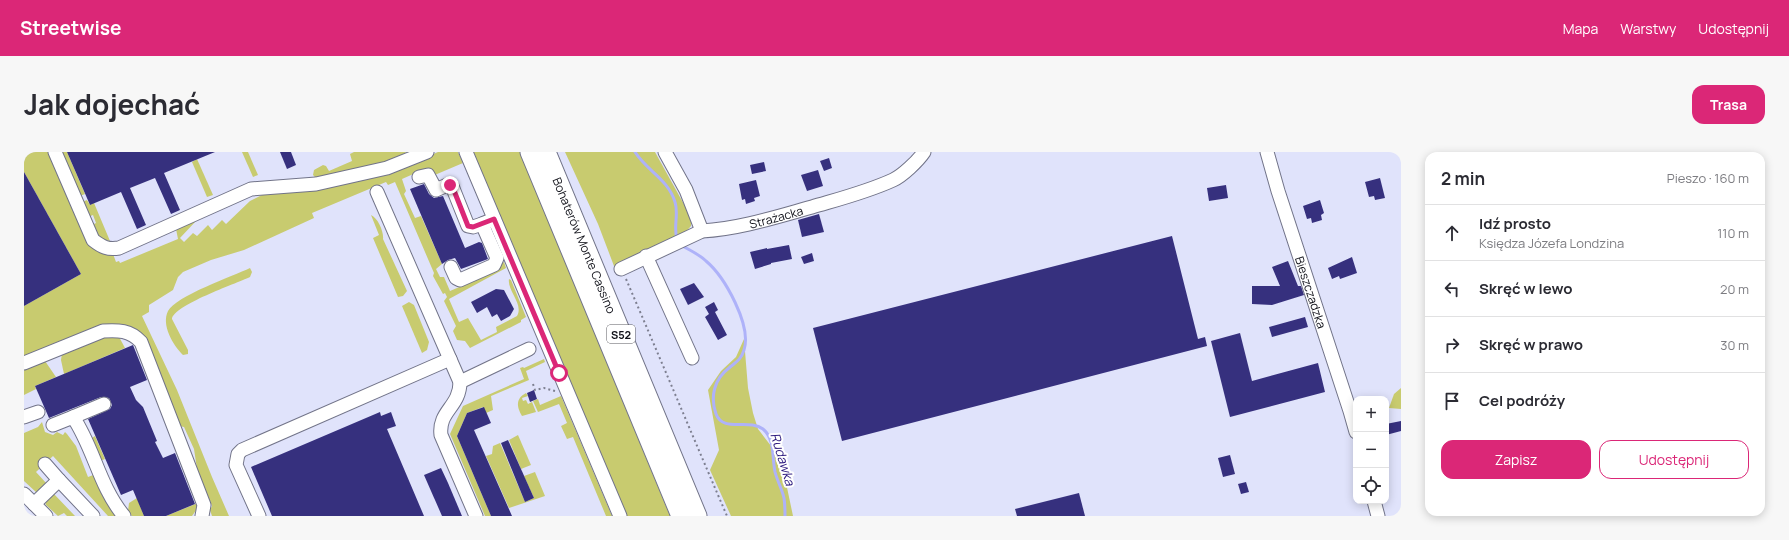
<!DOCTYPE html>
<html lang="pl">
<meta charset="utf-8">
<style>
body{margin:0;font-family:Manrope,sans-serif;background:#f7f7f7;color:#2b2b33}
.controls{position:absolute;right:12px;bottom:12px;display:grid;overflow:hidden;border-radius:8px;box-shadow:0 2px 10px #0003}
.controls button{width:36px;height:36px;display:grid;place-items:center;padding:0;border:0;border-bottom:1px solid #e1e1e2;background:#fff;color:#2b2b33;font:20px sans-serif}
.stop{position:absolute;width:12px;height:12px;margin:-9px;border:3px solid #db2777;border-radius:50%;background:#fff}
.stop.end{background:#db2777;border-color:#fff;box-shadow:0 1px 4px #0008}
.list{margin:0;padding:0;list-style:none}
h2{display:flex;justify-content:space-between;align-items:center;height:52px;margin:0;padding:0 16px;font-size:17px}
h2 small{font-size:13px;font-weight:400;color:#7c7c81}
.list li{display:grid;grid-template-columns:26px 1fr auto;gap:12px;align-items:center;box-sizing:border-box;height:56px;padding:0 16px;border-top:1px solid #e1e1e2}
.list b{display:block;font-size:15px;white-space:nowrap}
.list p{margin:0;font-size:13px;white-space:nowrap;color:#7c7c81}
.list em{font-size:13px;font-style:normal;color:#7c7c81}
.actions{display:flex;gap:8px;padding:12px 16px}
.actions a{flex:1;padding:9px 0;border:1px solid #db2777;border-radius:12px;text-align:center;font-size:14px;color:#db2777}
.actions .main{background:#db2777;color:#fff}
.icon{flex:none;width:22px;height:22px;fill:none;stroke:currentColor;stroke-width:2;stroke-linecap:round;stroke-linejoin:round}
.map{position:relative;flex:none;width:1377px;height:364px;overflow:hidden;border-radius:12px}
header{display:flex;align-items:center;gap:24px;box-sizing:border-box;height:56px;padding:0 20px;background:#db2777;color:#fff}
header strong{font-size:19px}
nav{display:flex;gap:22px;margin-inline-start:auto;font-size:14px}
.intro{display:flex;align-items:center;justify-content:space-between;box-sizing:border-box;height:96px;padding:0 24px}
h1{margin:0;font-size:28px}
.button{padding:10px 18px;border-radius:12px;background:#db2777;color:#fff;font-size:14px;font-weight:700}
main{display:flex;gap:24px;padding:0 24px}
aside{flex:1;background:#fff;border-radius:12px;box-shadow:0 2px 10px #0003}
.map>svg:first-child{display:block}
</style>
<header>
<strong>Streetwise</strong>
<nav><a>Mapa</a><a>Warstwy</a><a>Udostępnij</a></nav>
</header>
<div class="intro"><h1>Jak dojechać</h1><a class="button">Trasa</a></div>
<main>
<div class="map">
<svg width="1377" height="364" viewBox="0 0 1377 364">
<rect width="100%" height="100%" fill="#e0e3fb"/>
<g fill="#c8cb6f">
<path d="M 0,0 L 26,0 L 66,93 L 76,101 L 89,102 L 92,110 L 95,109 L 96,111 L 154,87 L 152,77 L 172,69 L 156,86 L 160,90 L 169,81 L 173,84 L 184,73 L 188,78 L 198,68 L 202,72 L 226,49 L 238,43 L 297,36 L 371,19 L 414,0 L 434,0 L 439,11 L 406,25 L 403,16 L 378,27 L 382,39 L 380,42 L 391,66 L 397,64 L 418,112 L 412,117 L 416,125 L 420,125 L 426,139 L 447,130 L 449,126 L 480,110 L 482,116 L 425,147 L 435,170 L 444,166 L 457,188 L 473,180 L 472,175 L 493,164 C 500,152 483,139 485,127 L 487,128 L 502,165 L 497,168 L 497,170 L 446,196 L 441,189 L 433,188 L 429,179 L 432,174 L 420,149 L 423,145 L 421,141 L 419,142 L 409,124 L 410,121 L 371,30 L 364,33 L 362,30 L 288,61 L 290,66 L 220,98 L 187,108 L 159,120 L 154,125 L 149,138 L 125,153 L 125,160 L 118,164 L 153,238 L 188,325 L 205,364 L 188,364 L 186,358 L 188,354 L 173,317 L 170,297 L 160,275 L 155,274 L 105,177 L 0,208 L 0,154 L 57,122 L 0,20 Z"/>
<path d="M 37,0 L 43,0 L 61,42 L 56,44 Z"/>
<path d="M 218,0 L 224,0 L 234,23 L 229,25 Z"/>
<path d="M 330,0 L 382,0 C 373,13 310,22 292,26 L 289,23 L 290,18 L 299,13 L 302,14 L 305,19 L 328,9 L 326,2 Z"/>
<path d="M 446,0 L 496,0 L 646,364 L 601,364 Z"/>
<path d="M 541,0 L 631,0 L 667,65 L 667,74 L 659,83 L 594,115 L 590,114 L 574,72 Z"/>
<path d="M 173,7 L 189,43 L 183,45 L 168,10 Z"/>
<path d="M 63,48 L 66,53 L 70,51 L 86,89 L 75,86 L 68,73 L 72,71 L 69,63 L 64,65 L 58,50 Z"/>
<path d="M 347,63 C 354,66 360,80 359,87 L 383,139 L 379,144 L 374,145 L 349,86 L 355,83 Z"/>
<path d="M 226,116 L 228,120 L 226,125 C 211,132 150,153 148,167 L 164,198 L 164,202 L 159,203 C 149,193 137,173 144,159 C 152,144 209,124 226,116 Z"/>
<path d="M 385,150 L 390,153 L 405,190 L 403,198 L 398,201 L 378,154 Z"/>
<path d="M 94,183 L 101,196 L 40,222 L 37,208 L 38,201 L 66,187 Z"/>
<path d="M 720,187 L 724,236 L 729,261 L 734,277 L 757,307 L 769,364 L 707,364 L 686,318 L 695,298 L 684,238 L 697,219 L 712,205 Z"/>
<path d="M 520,207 L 521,210 L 502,219 L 505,228 L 467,244 L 469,258 L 462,261 L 459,255 L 443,261 L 433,284 L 467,364 L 461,364 L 426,282 L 439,254 L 500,227 L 496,216 L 499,215 L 500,216 Z"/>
<path d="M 21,209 L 32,225 L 11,234 L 12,237 L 0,243 L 0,215 Z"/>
<path d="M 1377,236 L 1377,257 L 1365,256 L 1370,242 Z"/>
<path d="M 502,241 L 504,244 L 498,246 L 499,249 L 502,248 L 504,252 L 508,250 L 512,260 L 498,264 C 493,255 491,247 502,241 Z"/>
<path d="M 537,244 L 588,364 L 582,364 L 549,285 L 543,287 L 537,274 L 543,271 L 535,252 L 514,260 L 509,249 L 514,247 L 516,253 Z"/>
<path d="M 18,270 L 21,280 L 29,283 L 33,280 L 39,283 L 41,280 L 43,282 L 52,294 L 64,325 L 72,322 L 95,364 L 84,364 L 29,304 L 12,320 L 23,332 L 13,341 L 0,329 L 0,281 L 14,275 Z"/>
<path d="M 494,283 L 507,313 L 497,317 L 485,288 Z"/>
<path d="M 71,284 L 81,307 L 76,309 L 68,286 Z"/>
<path d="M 476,291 L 501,350 L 510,346 L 500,324 L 511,320 L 521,344 L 485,356 L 462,304 L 468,302 L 469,294 Z"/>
<path d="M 30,342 L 51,364 L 43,364 L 40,361 L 34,364 L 22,353 L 21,350 Z"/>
<path d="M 113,346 L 120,364 L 108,364 L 104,359 L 105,351 Z"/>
<path d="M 174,351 L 173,357 L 168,364 L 142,364 Z"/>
</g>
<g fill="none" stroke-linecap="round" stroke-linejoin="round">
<g stroke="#aeb2f9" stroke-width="3">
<path d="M 611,0 C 623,19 644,27 651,50 C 655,62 649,75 653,87"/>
<path d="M 657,93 C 665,98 675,102 682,109 C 701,125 728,174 720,198 C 717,208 712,210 705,216 C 690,227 686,245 692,262 C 699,281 725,266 739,277 C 751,287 748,306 751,320 C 753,328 758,337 760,346 C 761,352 761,358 761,364"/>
</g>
</g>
<g fill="#36307e">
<path d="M 43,0 L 191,0 L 140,21 L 156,58 L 147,62 L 131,26 L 106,36 L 122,73 L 113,77 L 97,40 L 66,53 Z"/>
<path d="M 256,0 L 267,0 L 272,13 L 263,17 Z"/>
<path d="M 805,6 L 808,16 L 800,19 L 796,9 Z"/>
<path d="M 740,10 L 742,19 L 728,22 L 726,13 Z"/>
<path d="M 794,18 L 799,34 L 783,39 L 777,23 Z"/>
<path d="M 0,20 L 57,122 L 0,154 Z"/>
<path d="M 1356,26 L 1361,46 L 1351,48 L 1350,44 L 1345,45 L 1341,30 Z"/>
<path d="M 732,28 L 736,44 L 730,46 L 731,49 L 722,52 L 721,47 L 718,48 L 715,32 Z"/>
<path d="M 400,32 L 405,42 L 410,46 L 419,44 L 441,96 L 455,90 L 458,91 L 464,107 L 437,117 L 431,106 L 424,108 L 418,112 L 386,37 Z"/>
<path d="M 1202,33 L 1204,46 L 1185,49 L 1183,36 Z"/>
<path d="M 1296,48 L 1300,61 L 1297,63 L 1298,68 L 1288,71 L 1287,66 L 1283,67 L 1279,54 Z"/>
<path d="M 795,62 L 800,80 L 778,85 L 774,68 Z"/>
<path d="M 1148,84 L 1174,187 L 1181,185 L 1183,194 L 818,289 L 789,176 Z"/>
<path d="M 765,93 L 768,107 L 747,111 L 747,112 L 731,117 L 726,100 L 743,96 L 743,97 Z"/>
<path d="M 788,101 L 790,109 L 780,112 L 777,105 Z"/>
<path d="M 1328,105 L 1333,121 L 1316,127 L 1315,124 L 1308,127 L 1304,116 Z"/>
<path d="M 1264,109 L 1274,134 L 1277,134 L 1280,143 L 1248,153 L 1228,152 L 1228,134 L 1256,134 L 1248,115 Z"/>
<path d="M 670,131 L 680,145 L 664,153 L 656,137 Z"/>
<path d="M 472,137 L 480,138 L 490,157 L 486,164 L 477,169 L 473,162 L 468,165 L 463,155 L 453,161 L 447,150 Z"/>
<path d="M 690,150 L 694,158 L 691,160 L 703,183 L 694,188 L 681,165 L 685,162 L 681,155 Z"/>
<path d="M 1281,165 L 1284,175 L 1248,185 L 1245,175 Z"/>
<path d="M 1216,181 L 1228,229 L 1294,211 L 1301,240 L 1206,265 L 1187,189 Z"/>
<path d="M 109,193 L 123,228 L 106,235 L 112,248 L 119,255 L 133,289 L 131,290 L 139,306 L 151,301 L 171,352 L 142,364 L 120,364 L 109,338 L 97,343 L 64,267 L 86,257 L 88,253 L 85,246 L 77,245 L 25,266 L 11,234 Z"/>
<path d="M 510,238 L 513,247 L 506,250 L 503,241 Z"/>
<path d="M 460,255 L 467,271 L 450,278 L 488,364 L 467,364 L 433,284 L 443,261 Z"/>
<path d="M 356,260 L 357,264 L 367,260 L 372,274 L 363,277 L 400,364 L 248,364 L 227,315 Z"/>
<path d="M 1377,269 L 1377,279 L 1362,283 L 1362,272 Z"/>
<path d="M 484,288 L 510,346 L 501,350 L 477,291 Z"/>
<path d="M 1206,303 L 1211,322 L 1199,325 L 1194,306 Z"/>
<path d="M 417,316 L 424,331 L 438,364 L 418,364 L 400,323 Z"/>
<path d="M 1222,330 L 1225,340 L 1217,342 L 1214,332 Z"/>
<path d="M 1055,341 L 1061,364 L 993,364 L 991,357 Z"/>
</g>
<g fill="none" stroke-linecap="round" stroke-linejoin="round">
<defs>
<g id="minor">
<path d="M 31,0 L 69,88 C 78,95 84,98 95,96 L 227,37 L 292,32 L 363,16 L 403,0"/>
<path d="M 442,0 L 596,364"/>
<path d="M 641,0 L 662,38 L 678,79"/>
<path id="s1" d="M 1243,0 L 1254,39 L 1326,259 L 1332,280"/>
<path d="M 395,25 L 404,23 L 412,38 L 423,33 L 428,34 L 444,74 L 449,75 L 458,72"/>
<path d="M 353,40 L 436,230 C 436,255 414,259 417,283 L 452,364"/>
<path d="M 622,104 L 668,206"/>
<path d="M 427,115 L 432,126 L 436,128 L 470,113 L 473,106 L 458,72 L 470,67"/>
<path id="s2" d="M 597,117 L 678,79 C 715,77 752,65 788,55 C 815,47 843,40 869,28 C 878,24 894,9 900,0"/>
<path d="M 0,211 L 79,179 C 94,178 106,178 117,190 L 180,353 L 178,364"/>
<path d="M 436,230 L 505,197"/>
<path d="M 0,265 L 14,260"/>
<path d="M 49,265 L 80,252"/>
<path d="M 29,273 L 49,265 C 70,296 75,334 100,364"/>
<path d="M 21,312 L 35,328"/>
<path d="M 0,342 L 22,364"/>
<path d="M 1350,349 L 1354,364"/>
<path d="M 10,352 L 35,328 L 69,364"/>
<path d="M 235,364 L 212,313 L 214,302 L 218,298 L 426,207"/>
</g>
<g id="highway">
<path d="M 506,0 L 657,364"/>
<path id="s3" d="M 522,0 L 673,364"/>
</g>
</defs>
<use href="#minor" stroke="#727489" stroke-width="15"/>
<use href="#highway" stroke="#727489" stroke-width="21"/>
<g stroke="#7d7f90" stroke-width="2" stroke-dasharray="2 3" stroke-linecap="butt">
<path d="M 602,127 C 636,206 669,285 703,364"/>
<path d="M 509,232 L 511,238 L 520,236 L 531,239"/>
</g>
<use href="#minor" stroke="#fff" stroke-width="13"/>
<use href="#highway" stroke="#fff" stroke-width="19"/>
</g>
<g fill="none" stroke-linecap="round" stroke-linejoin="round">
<path stroke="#db2777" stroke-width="5" d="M 426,33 L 429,36 L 444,74 L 449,75 L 470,67 L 535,221"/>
</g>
<g text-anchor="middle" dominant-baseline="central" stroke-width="4" stroke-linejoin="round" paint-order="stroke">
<rect fill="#fff" stroke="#58585e" stroke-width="1" x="583" y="173" width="28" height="18" rx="3"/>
<g font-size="11" font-weight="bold" fill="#101119">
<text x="597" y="182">S52</text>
</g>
<g font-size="12" fill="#101119" stroke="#fff">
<text stroke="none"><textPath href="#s2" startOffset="165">Strażacka</textPath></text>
<text stroke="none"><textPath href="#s3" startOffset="101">Bohaterów Monte Cassino</textPath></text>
<text stroke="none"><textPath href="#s1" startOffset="147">Bieszczadzka</textPath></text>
</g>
<g font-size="13" font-style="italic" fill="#2d1a7f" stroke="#fff">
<text transform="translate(759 307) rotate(73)">Rudawka</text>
</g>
</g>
</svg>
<div class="controls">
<button>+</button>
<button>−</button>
<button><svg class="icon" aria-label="locate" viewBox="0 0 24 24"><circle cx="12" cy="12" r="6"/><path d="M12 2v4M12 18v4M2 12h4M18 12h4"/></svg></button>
</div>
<div class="stop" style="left:535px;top:221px"></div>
<div class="stop end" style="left:426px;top:33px"></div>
</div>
<aside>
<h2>2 min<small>Pieszo · 160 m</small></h2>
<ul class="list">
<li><svg class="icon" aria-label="ahead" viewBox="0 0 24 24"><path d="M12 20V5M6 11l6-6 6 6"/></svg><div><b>Idź prosto</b><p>Księdza Józefa Londzina</p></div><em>110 m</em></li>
<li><svg class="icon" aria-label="left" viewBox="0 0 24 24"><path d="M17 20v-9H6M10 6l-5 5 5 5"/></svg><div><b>Skręć w lewo</b></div><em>20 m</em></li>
<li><svg class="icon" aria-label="right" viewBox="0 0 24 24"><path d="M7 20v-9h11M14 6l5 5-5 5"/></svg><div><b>Skręć w prawo</b></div><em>30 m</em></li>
<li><svg class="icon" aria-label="arrive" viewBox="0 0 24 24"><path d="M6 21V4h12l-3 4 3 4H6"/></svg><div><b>Cel podróży</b></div></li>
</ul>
<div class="actions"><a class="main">Zapisz</a><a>Udostępnij</a></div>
</aside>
</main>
